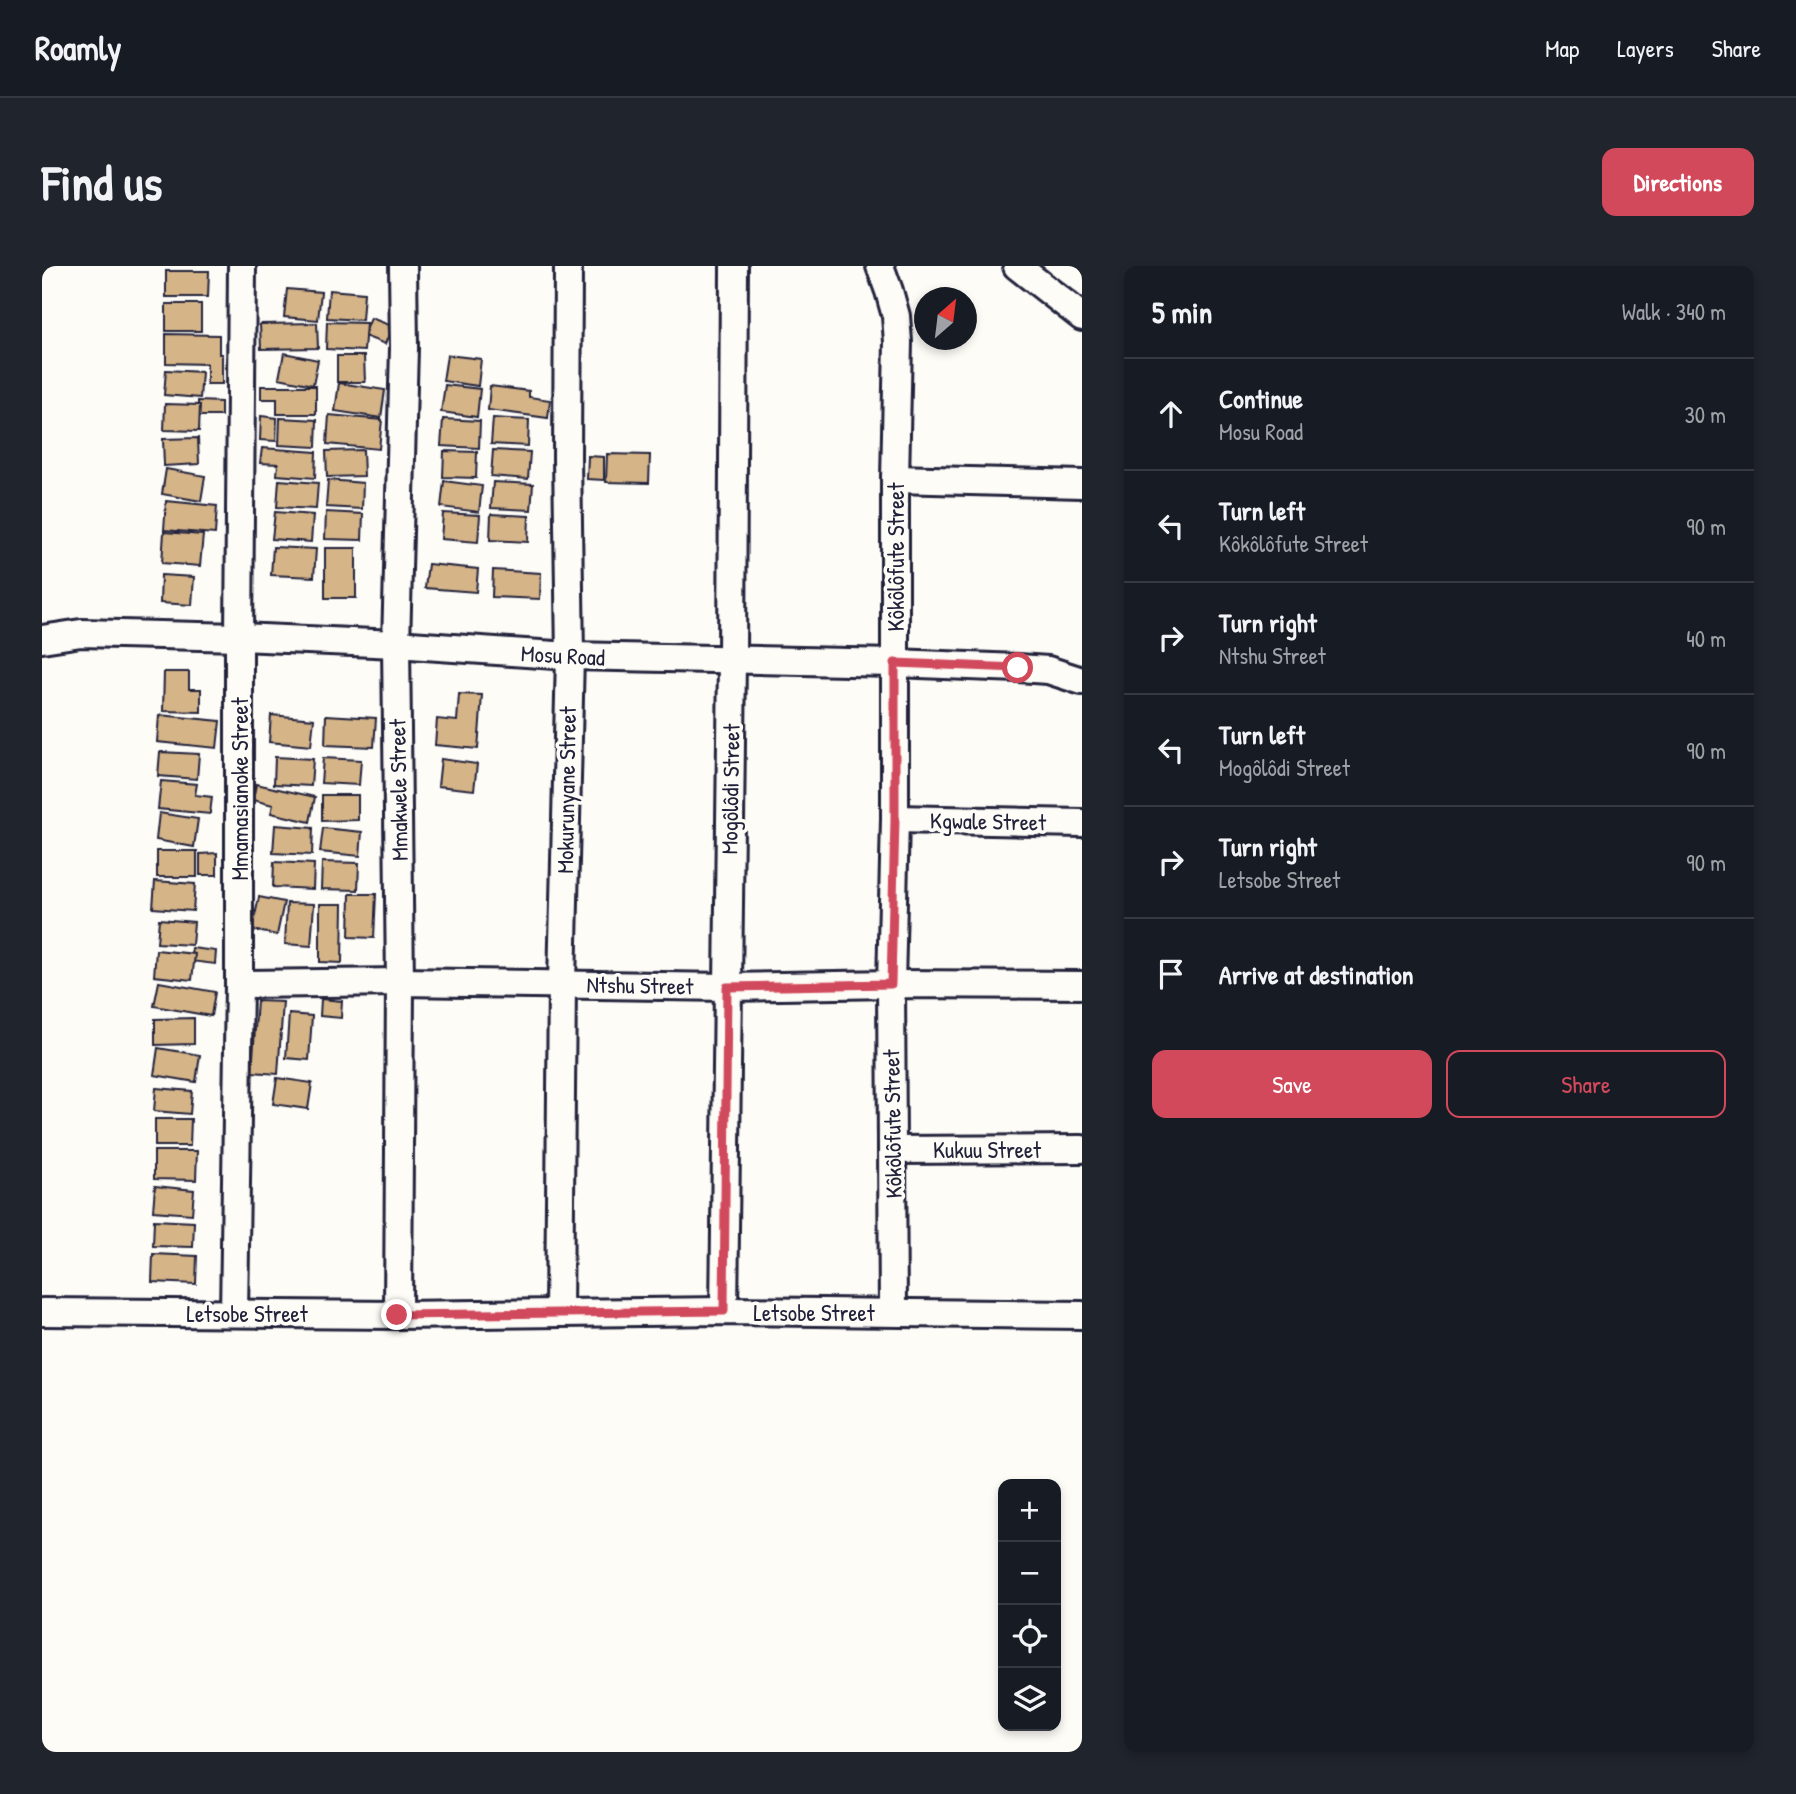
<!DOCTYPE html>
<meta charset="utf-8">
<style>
body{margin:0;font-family:"Patrick Hand",sans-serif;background:#20242c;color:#f1f3f6}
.controls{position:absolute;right:21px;bottom:21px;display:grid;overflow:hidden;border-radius:14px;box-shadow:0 4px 10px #0003}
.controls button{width:63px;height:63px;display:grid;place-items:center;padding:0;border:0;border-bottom:2px solid #363941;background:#171b24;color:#f1f3f6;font:35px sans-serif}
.compass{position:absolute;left:872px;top:21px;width:63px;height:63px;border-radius:50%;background:#171b24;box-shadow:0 4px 10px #0003;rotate:28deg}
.stop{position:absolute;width:21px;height:21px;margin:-16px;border:5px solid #d1495b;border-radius:50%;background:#fff}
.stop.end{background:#d1495b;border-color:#fff;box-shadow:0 2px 7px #0008}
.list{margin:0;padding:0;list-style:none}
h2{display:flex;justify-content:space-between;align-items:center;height:91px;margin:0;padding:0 28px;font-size:30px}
h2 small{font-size:23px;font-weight:400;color:#9ea1a6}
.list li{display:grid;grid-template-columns:46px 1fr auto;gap:21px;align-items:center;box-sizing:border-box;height:112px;padding:0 28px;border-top:2px solid #363941}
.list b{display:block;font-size:26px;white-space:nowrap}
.list p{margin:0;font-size:23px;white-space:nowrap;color:#9ea1a6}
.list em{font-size:23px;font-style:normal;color:#9ea1a6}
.actions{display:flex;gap:14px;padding:21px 28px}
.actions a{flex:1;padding:16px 0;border:2px solid #d1495b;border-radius:14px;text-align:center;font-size:24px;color:#d1495b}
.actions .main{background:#d1495b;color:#fff}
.icon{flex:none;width:38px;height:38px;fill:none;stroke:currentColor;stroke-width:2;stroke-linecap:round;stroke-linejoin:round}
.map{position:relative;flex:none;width:1040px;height:1486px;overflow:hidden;border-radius:14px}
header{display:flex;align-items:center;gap:42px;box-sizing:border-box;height:98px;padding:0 35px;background:#171b24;border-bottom:2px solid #363941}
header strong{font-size:33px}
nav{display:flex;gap:38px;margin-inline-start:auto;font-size:24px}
.intro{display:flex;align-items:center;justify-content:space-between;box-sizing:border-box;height:168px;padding:0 42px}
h1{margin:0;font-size:49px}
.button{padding:18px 32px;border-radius:14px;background:#d1495b;color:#fff;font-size:24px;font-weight:700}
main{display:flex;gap:42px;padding:0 42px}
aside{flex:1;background:#171b24;border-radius:14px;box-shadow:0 4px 10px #0003}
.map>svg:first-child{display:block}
</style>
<header>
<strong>Roamly</strong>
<nav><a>Map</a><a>Layers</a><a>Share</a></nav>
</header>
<div class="intro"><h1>Find us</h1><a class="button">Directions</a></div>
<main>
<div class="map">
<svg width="1040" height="1486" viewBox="0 0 1040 1486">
<rect width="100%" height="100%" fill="#fdfcf7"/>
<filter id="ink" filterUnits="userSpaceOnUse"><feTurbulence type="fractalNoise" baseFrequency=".0143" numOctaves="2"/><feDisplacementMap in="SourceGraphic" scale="14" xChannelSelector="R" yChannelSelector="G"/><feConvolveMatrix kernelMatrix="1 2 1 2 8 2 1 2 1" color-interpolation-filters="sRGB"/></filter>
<g filter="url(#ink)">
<g fill="#d5b488" stroke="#22223b" stroke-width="2">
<path d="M 124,5 L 167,5 L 166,31 L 124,31 Z"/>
<path d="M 245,23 L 279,26 L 276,54 L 242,51 Z"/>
<path d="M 287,24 L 322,27 L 320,54 L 285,52 Z"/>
<rect x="124" y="38" width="35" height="27"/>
<path d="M 329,52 L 350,60 L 343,78 L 322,70 Z"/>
<path d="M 285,56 L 324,57 L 322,85 L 284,83 Z"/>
<path d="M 275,57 L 276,82 L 219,83 L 218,58 Z"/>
<path d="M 124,68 L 177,69 L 177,88 L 180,88 L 180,118 L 165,118 L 165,98 L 124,97 Z"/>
<path d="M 242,87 L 276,94 L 271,119 L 237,112 Z"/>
<path d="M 405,89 L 439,93 L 436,120 L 401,115 Z"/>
<path d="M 295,90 L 322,90 L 323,116 L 295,116 Z"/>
<path d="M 124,104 L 160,106 L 158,132 L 122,129 Z"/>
<path d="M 297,117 L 343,124 L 339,152 L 293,145 Z"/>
<path d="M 403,119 L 438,123 L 435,151 L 399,146 Z"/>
<path d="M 219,120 L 274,120 L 274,148 L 235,148 L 235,133 L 219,133 Z"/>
<path d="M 448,120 L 487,125 L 487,131 L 508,134 L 506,152 L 446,144 Z"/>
<path d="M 156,135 L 179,136 L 179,150 L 156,150 Z"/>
<path d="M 123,138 L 158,139 L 157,165 L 122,164 Z"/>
<path d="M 287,149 L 340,154 L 337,183 L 285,178 Z"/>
<path d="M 219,150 L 235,152 L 234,175 L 218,174 Z"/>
<path d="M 238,152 L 275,154 L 274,181 L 237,179 Z"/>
<path d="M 451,152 L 487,154 L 486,180 L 449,178 Z"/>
<path d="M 401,153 L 438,155 L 437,182 L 399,180 Z"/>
<path d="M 156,172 L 157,198 L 122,200 L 121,173 Z"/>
<path d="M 220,182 L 274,186 L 273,212 L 235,209 L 236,198 L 218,197 Z"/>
<path d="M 321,184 L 322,210 L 285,211 L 284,185 Z"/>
<path d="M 451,184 L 488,186 L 486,213 L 449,210 Z"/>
<path d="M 402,185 L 435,186 L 434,212 L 401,211 Z"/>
<path d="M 565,188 L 608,189 L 607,217 L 564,216 Z"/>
<path d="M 546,190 L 562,191 L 562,214 L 545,213 Z"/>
<path d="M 124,203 L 163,210 L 159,235 L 120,228 Z"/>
<path d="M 237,214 L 276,217 L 274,243 L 235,241 Z"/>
<path d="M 286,214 L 321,217 L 320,243 L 284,241 Z"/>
<path d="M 402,215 L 440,220 L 437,246 L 399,241 Z"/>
<path d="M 451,216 L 491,218 L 489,244 L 449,242 Z"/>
<path d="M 124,235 L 175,240 L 173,268 L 122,264 Z"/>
<path d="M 233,246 L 271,249 L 269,276 L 230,273 Z"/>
<path d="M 284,246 L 321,248 L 320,274 L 283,273 Z"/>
<path d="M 401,247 L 438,249 L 436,276 L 399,273 Z"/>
<path d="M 449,248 L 487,250 L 486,276 L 448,274 Z"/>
<path d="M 122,266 L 161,269 L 158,300 L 120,297 Z"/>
<path d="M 231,281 L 274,283 L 272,311 L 229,309 Z"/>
<rect x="283" y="282" width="31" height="50"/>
<path d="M 386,298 L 436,303 L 434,326 L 383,322 Z"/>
<path d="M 451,304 L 499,307 L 498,333 L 450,331 Z"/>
<path d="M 119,309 L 152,311 L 150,339 L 118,337 Z"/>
<path d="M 122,406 L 147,406 L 147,423 L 159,423 L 159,446 L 121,445 Z"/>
<path d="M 417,428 L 440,429 L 436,483 L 393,479 L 395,453 L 415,455 Z"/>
<path d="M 117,449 L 178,455 L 175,482 L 115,476 Z"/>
<path d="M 229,449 L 272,453 L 269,480 L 227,476 Z"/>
<path d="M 284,449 L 334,452 L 332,481 L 283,479 Z"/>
<path d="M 118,486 L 157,488 L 155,513 L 116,510 Z"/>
<path d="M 233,491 L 271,493 L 269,520 L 232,518 Z"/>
<path d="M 281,492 L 319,494 L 317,519 L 279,517 Z"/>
<path d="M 399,493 L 435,498 L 432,524 L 396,520 Z"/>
<path d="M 119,515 L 155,518 L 153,529 L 170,531 L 168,548 L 116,543 Z"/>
<path d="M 214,518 L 273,531 L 268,556 L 229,547 L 231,539 L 211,534 Z"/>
<path d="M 280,529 L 316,529 L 316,554 L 280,555 Z"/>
<path d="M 117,547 L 156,553 L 152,581 L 114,574 Z"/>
<path d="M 233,559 L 271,562 L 270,589 L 231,587 Z"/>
<path d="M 281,562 L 320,566 L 318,590 L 278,586 Z"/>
<rect x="115" y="585" width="40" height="26"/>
<path d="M 175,587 L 175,609 L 158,609 L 158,588 Z"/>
<path d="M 232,596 L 272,598 L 271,623 L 231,621 Z"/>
<path d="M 280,596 L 317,597 L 316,624 L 279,623 Z"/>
<path d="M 113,615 L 153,618 L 151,645 L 111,642 Z"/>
<path d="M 308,628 L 334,628 L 332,672 L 307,671 Z"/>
<path d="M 217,631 L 242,636 L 235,669 L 210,664 Z"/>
<path d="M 245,637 L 272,638 L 269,680 L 243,678 Z"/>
<path d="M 278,638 L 301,638 L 300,697 L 278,696 Z"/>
<path d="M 117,653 L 152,656 L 150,679 L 115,677 Z"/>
<path d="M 150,682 L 174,685 L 173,698 L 148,695 Z"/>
<path d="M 114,684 L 153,688 L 150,714 L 112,710 Z"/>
<path d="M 117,716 L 173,726 L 169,750 L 112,740 Z"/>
<path d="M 279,733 L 300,735 L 299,752 L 278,750 Z"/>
<path d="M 215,735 L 241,736 L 236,808 L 210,806 Z"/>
<path d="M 247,748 L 270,750 L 267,794 L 244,792 Z"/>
<path d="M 152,752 L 152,778 L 113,779 L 113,753 Z"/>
<path d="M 116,782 L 158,789 L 154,816 L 112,809 Z"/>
<path d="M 235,812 L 270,817 L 266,843 L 231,838 Z"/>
<path d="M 114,822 L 150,825 L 148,848 L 112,845 Z"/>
<path d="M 113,853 L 149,853 L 148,880 L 113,880 Z"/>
<path d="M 112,885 L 155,885 L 154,914 L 112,913 Z"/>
<path d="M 113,920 L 152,924 L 150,948 L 111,945 Z"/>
<path d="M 112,954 L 152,956 L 151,981 L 111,980 Z"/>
<path d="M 111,988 L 155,990 L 154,1018 L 110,1016 Z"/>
</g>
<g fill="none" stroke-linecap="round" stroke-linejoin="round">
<defs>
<g id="minor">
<path d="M 838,0 L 847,25 L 854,50 L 856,76 L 853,213 L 853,553 L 849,718 L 851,1046"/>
<path d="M 975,0 L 1040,51"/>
<path d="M 853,213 L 1040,218"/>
<path d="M 0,373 L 39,367 L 197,371 L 354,378 L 528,390 L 853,397 L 976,402 L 1006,404 L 1040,415"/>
<path d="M 853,553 L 1040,557"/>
<path d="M 197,718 L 358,716 L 685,721 L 849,718 L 1040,719"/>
<path d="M 850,884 L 1040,883"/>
<path d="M 682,1045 L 690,394 L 692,0"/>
<path d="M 0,1046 L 356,1049 L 682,1045 L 1040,1049"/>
<path d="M 192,1047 L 197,718 L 197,371 L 200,0"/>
<path d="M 517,1047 L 520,717 L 528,390 L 525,191 L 526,0"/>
<path d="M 356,1049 L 358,716 L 354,378 L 362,82 L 361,0"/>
</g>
</defs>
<use href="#minor" stroke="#22223b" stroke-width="32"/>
<use href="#minor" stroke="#fdfcf7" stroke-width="26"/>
</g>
</g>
<g fill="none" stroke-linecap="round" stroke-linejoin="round" filter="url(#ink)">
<path stroke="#d1495b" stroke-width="9" d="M 355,1049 L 682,1045 L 685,721 L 849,718 L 853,553 L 853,397 L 976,402"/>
</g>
<g text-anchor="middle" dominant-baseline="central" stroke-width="7" stroke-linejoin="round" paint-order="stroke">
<g font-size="23" fill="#22223b" stroke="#fdfcf7">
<text transform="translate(853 291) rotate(-90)">Kôkôlôfute Street</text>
<text transform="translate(521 389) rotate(3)">Mosu Road</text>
<text transform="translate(197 523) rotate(-90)">Mmamasianoke Street</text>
<text transform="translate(688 523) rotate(-89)">Mogôlôdi Street</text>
<text transform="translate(356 524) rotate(-91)">Mmakwele Street</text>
<text transform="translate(524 524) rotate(-89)">Mokurunyane Street</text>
<text transform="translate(946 555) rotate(1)">Kgwale Street</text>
<text transform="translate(598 719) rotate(1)">Ntshu Street</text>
<text transform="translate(850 858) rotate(-91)">Kôkôlôfute Street</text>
<text x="945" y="883">Kukuu Street</text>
<text x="772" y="1046">Letsobe Street</text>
<text x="205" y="1047">Letsobe Street</text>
</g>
</g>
</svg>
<div class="controls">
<button>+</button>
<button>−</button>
<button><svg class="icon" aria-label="locate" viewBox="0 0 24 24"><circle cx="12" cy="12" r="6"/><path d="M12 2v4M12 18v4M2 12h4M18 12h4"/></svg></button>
<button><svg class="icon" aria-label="layers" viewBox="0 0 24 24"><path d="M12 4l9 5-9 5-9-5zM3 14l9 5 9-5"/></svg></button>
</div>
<svg class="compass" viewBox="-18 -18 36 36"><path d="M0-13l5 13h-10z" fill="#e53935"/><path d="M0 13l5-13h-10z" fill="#9ea1a6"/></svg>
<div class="stop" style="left:976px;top:402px"></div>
<div class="stop end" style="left:355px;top:1049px"></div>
</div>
<aside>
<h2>5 min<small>Walk · 340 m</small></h2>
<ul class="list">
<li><svg class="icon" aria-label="ahead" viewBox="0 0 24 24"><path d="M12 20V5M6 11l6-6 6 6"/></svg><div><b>Continue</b><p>Mosu Road</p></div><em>30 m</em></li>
<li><svg class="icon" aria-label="left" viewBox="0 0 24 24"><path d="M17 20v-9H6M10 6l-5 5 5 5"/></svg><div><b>Turn left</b><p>Kôkôlôfute Street</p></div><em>90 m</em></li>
<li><svg class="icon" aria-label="right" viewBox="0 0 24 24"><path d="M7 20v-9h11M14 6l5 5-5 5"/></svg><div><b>Turn right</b><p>Ntshu Street</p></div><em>40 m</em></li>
<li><svg class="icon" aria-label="left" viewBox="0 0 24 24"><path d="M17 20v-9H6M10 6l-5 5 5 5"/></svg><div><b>Turn left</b><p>Mogôlôdi Street</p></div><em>90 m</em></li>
<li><svg class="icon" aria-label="right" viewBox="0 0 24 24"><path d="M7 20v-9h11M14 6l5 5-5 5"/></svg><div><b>Turn right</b><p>Letsobe Street</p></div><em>90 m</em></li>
<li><svg class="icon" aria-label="arrive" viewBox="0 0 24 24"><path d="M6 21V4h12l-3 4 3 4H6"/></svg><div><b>Arrive at destination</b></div></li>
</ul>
<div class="actions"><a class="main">Save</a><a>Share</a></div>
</aside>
</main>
